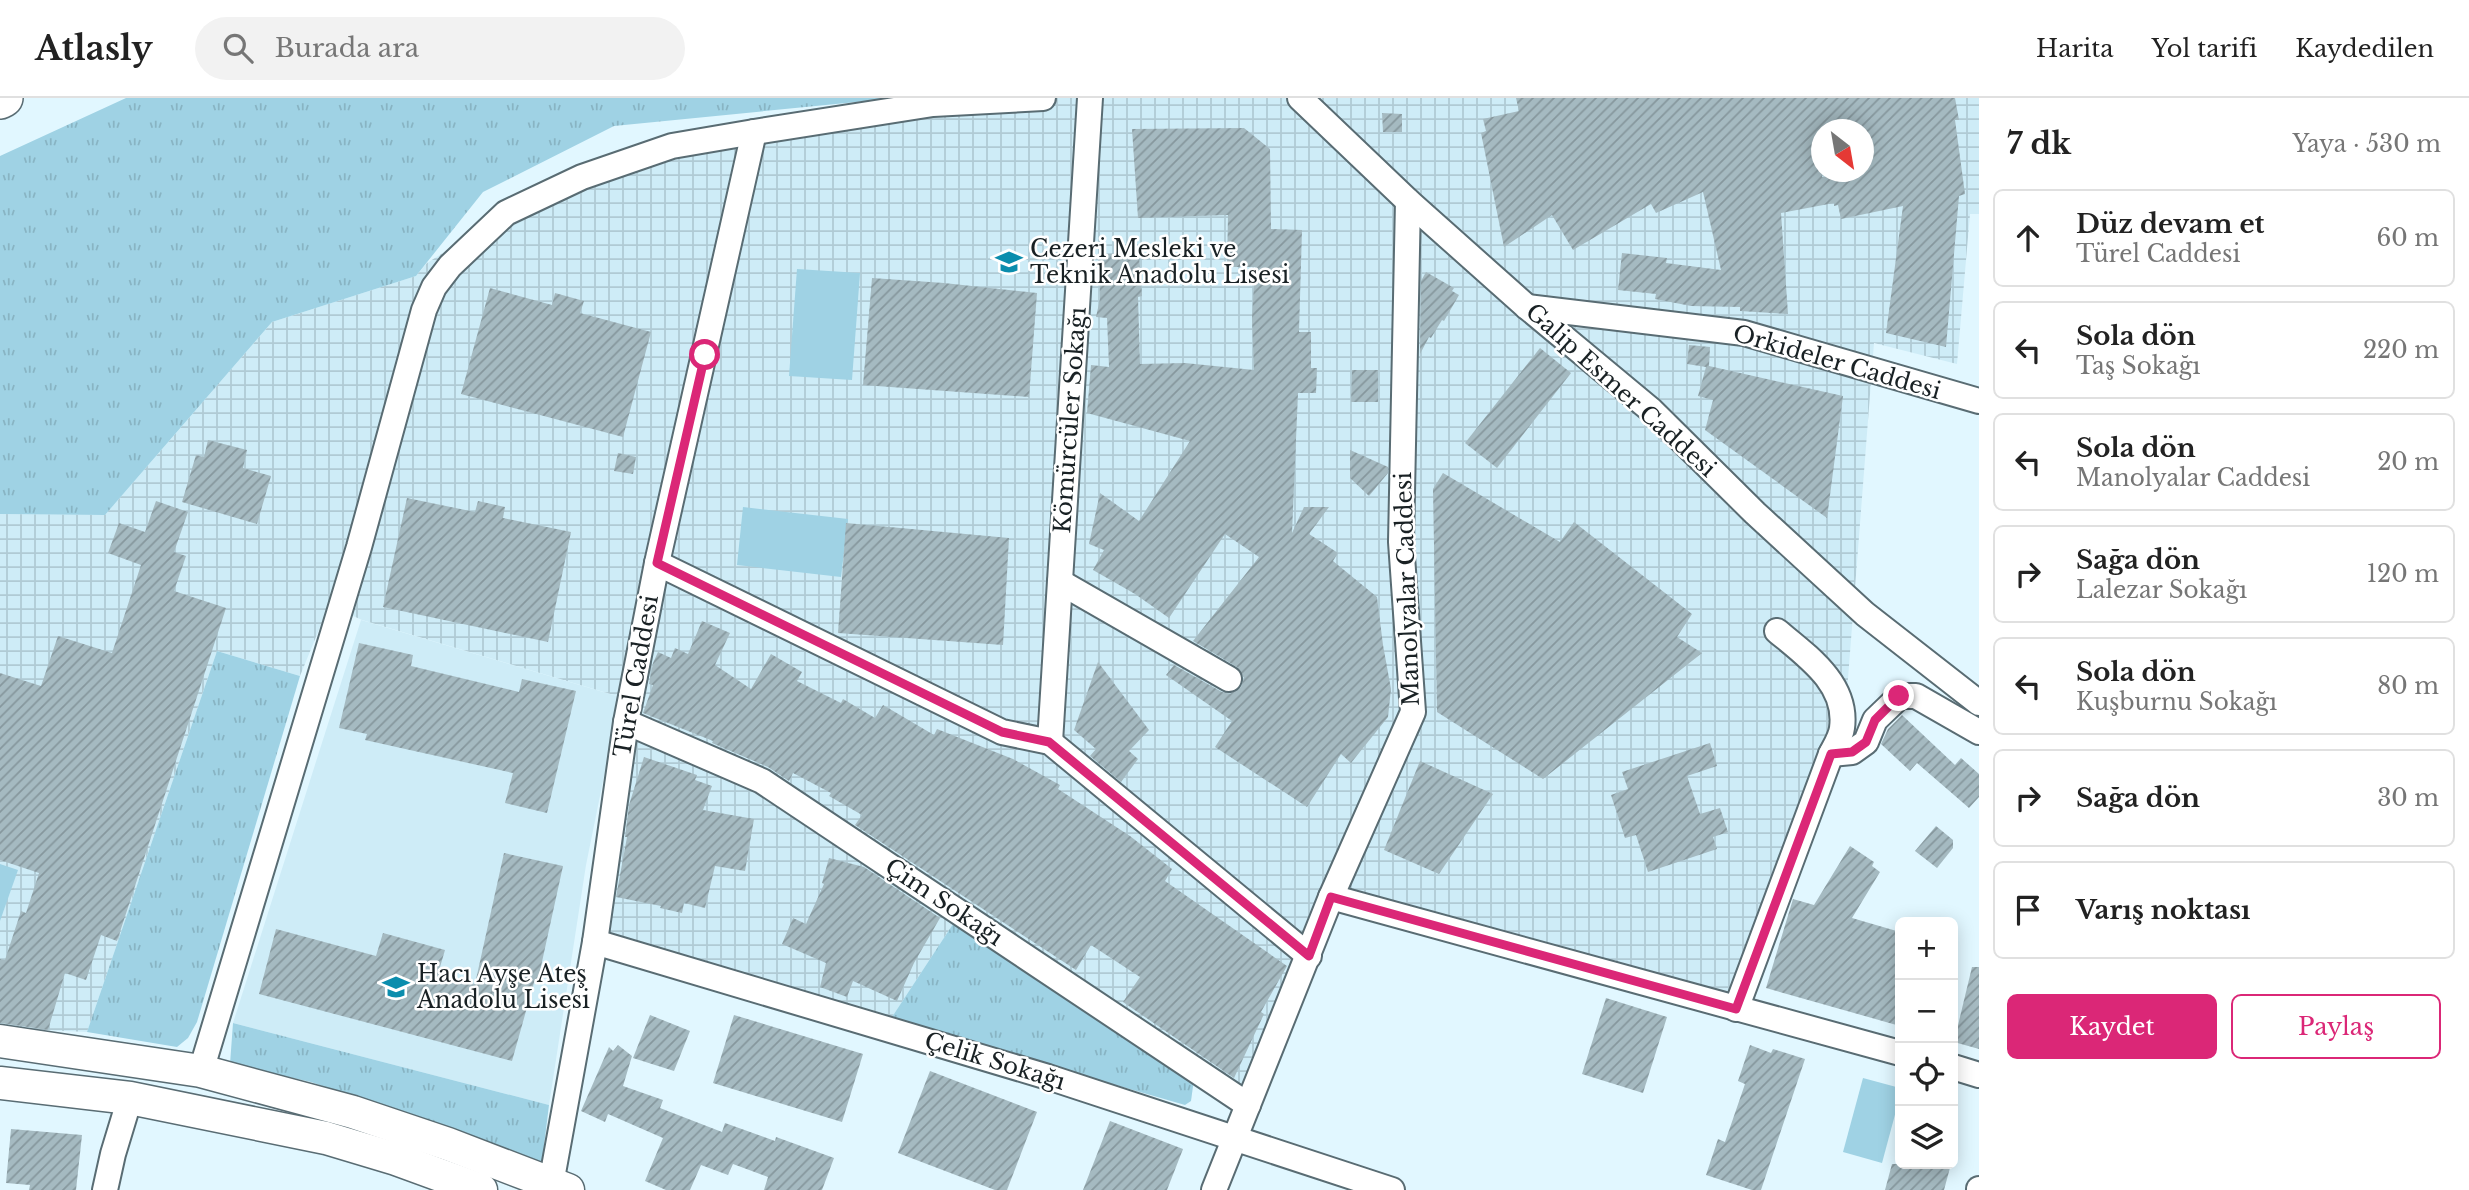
<!DOCTYPE html>
<html lang="tr">
<meta charset="utf-8">
<style>
body{margin:0;font-family:"Libre Baskerville",serif;background:#f2f2f2;color:#222}
.controls{position:absolute;right:21px;bottom:21px;display:grid;overflow:hidden;border-radius:10px;box-shadow:0 4px 18px #0003}
.controls button{width:63px;height:63px;display:grid;place-items:center;padding:0;border:0;border-bottom:2px solid #e0e0e0;background:#fff;color:#222;font:35px sans-serif}
.compass{position:absolute;left:1811px;top:21px;width:63px;height:63px;border-radius:50%;background:#fff;box-shadow:0 4px 18px #0003;rotate:149deg}
.stop{position:absolute;width:21px;height:21px;margin:-16px;border:5px solid #db2777;border-radius:50%;background:#fff}
.stop.end{background:#db2777;border-color:#fff;box-shadow:0 2px 7px #0008}
.list{margin:0;padding:0;list-style:none}
h2{display:flex;justify-content:space-between;align-items:center;height:91px;margin:0;padding:0 28px;font-size:30px}
h2 small{font-size:23px;font-weight:400;color:#767676}
.list li{display:grid;grid-template-columns:46px 1fr auto;gap:21px;align-items:center;box-sizing:border-box;height:98px;margin:0 14px 14px;padding:0 14px;border:2px solid #e0e0e0;border-radius:10px}
.list b{display:block;font-size:26px;white-space:nowrap}
.list p{margin:0;font-size:23px;white-space:nowrap;color:#767676}
.list em{font-size:23px;font-style:normal;color:#767676}
.actions{display:flex;gap:14px;padding:21px 28px}
.actions a{flex:1;padding:16px 0;border:2px solid #db2777;border-radius:10px;text-align:center;font-size:24px;color:#db2777}
.actions .main{background:#db2777;color:#fff}
.icon{flex:none;width:38px;height:38px;fill:none;stroke:currentColor;stroke-width:2;stroke-linecap:round;stroke-linejoin:round}
.map{position:relative;flex:none;width:1979px;height:1092px;overflow:hidden}
header{display:flex;align-items:center;gap:42px;box-sizing:border-box;height:98px;padding:0 35px;background:#fff;border-bottom:2px solid #e0e0e0}
header strong{font-size:33px}
nav{display:flex;gap:38px;margin-inline-start:auto;font-size:24px}
.search{width:490px;height:63px;background:#f2f2f2;display:flex;align-items:center;gap:18px;box-sizing:border-box;padding:0 24px;border-radius:38px;color:#767676;font-size:26px}
main{display:flex}
aside{flex:1;background:#fff}
.map>svg:first-child{display:block}
</style>
<header>
<strong>Atlasly</strong>
<div class="search"><svg class="icon" aria-label="search" viewBox="0 0 24 24"><circle cx="10" cy="10" r="6"/><path d="M15 15l6 6"/></svg>Burada ara</div>
<nav><a>Harita</a><a>Yol tarifi</a><a>Kaydedilen</a></nav>
</header>
<main>
<div class="map">
<svg width="1979" height="1092" viewBox="0 0 1979 1092">
<defs>
<pattern id="industrial-grid" width="8" height="8" patternUnits="userSpaceOnUse" patternTransform="scale(1.75)"><rect width="8" height="8" fill="#ceecf7"/><path d="M0 4h8M4 0v8" fill="none" stroke="#b0cad4"/></pattern>
<pattern id="grass-tufts" width="24" height="20" patternUnits="userSpaceOnUse" patternTransform="scale(1.75)"><rect width="24" height="20" fill="#9fd2e4"/><path d="M3 7l-1-3M5 7V3M7 7l1-3M15 17l-1-3M17 17v-4M19 17l1-3" fill="none" stroke="#88b4c3"/></pattern>
<pattern id="building-hatch" width="6" height="6" patternUnits="userSpaceOnUse" patternTransform="scale(1.75)"><rect width="6" height="6" fill="#a5bac1"/><path d="M-1 1l2-2M0 6l6-6M5 7l2-2" fill="none" stroke="#86979d"/></pattern>
</defs>
<rect width="100%" height="100%" fill="#e1f7ff"/>
<path fill="#ceecf7" d="M 361,522 L 620,599 L 586,767 L 549,1007 L 233,925 Z"/>
<path fill="url(#industrial-grid)" fill-rule="evenodd" d="M 1043,0 L 1979,0 L 1979,116 L 1970,116 L 1957,266 L 1874,245 L 1843,645 L 1734,912 L 1333,802 L 1245,1010 L 959,817 L 890,922 L 600,840 L 634,603 L 362,522 L 329,507 L 300,578 L 217,553 L 87,934 L 0,930 L 0,416 L 105,417 L 272,224 L 416,178 L 427,165 L 506,115 L 672,48 ZM 1822,32 L 1864,32 L 1864,74 L 1822,74 Z"/>
<g fill="url(#grass-tufts)">
<path d="M 126,0 L 897,0 L 614,28 L 483,94 L 416,178 L 272,224 L 105,417 L 0,416 L 0,58 Z"/>
<path d="M 217,553 L 300,578 L 197,924 L 188,940 L 177,949 L 87,934 Z"/>
<path d="M 953,826 L 1194,981 L 1191,1003 L 1185,1007 L 890,922 Z"/>
<path d="M 233,925 L 549,1007 L 542,1064 L 311,984 L 230,966 Z"/>
</g>
<g fill="#9fd2e4">
<path d="M 797,171 L 860,175 L 852,282 L 789,278 Z"/>
<path d="M 743,409 L 848,421 L 841,479 L 737,467 Z"/>
<path d="M 0,766 L 18,772 L 0,823 Z"/>
<path d="M 1863,980 L 1900,990 L 1900,998 L 1882,1065 L 1843,1054 Z"/>
</g>
<g fill="url(#building-hatch)" fill-rule="evenodd">
<path d="M 1516,0 L 1955,0 L 1959,22 L 1955,22 L 1965,96 L 1959,98 L 1946,249 L 1886,235 L 1903,108 L 1841,121 L 1838,107 L 1834,108 L 1834,105 L 1781,115 L 1788,216 L 1740,213 L 1740,209 L 1691,208 L 1655,201 L 1656,196 L 1618,192 L 1622,155 L 1667,160 L 1666,165 L 1721,172 L 1703,94 L 1656,115 L 1651,106 L 1573,152 L 1552,117 L 1504,149 L 1481,35 L 1486,33 L 1483,21 L 1519,13 ZM 1822,32 L 1864,32 L 1864,74 L 1848,74 L 1822,79 Z"/>
<path d="M 1382,15 L 1402,16 L 1402,34 L 1383,34 Z"/>
<path d="M 1244,30 L 1270,51 L 1271,131 L 1302,132 L 1299,234 L 1311,234 L 1311,270 L 1317,270 L 1316,295 L 1298,295 L 1292,435 L 1304,409 L 1329,409 L 1309,436 L 1338,455 L 1333,463 L 1377,499 L 1383,547 L 1391,591 L 1388,619 L 1351,665 L 1341,656 L 1307,709 L 1215,649 L 1232,623 L 1166,577 L 1174,567 L 1222,594 L 1230,596 L 1241,589 L 1244,580 L 1237,569 L 1193,543 L 1259,459 L 1225,436 L 1169,520 L 1135,496 L 1093,472 L 1104,452 L 1089,446 L 1100,395 L 1139,423 L 1190,343 L 1087,315 L 1091,267 L 1109,269 L 1107,220 L 1096,219 L 1100,201 L 1099,156 L 1139,154 L 1142,198 L 1138,199 L 1140,266 L 1185,265 L 1254,272 L 1252,220 L 1255,169 L 1227,169 L 1228,117 L 1138,120 L 1132,31 Z"/>
<path d="M 1426,174 L 1454,190 L 1452,193 L 1459,197 L 1444,223 L 1442,222 L 1431,240 L 1429,239 L 1420,256 L 1421,183 Z"/>
<path d="M 872,180 L 944,185 L 1037,195 L 1029,299 L 863,287 Z"/>
<path d="M 490,190 L 552,207 L 555,195 L 584,203 L 580,215 L 651,234 L 623,339 L 461,296 Z"/>
<path d="M 1689,247 L 1710,249 L 1709,268 L 1843,298 L 1827,420 L 1705,332 L 1713,302 L 1698,298 L 1706,269 L 1687,266 Z"/>
<path d="M 1540,250 L 1571,275 L 1497,370 L 1465,345 Z"/>
<path d="M 1352,272 L 1378,272 L 1378,304 L 1351,304 Z"/>
<path d="M 208,342 L 247,352 L 243,370 L 271,378 L 257,426 L 182,404 L 196,357 L 204,359 Z"/>
<path d="M 1350,352 L 1388,369 L 1388,375 L 1369,398 L 1350,380 Z"/>
<path d="M 618,355 L 636,359 L 633,376 L 614,373 Z"/>
<path d="M 1443,375 L 1560,444 L 1574,424 L 1692,516 L 1677,539 L 1702,555 L 1543,681 L 1437,614 L 1433,391 Z"/>
<path d="M 407,400 L 475,414 L 478,403 L 505,409 L 503,420 L 571,434 L 548,544 L 383,509 Z"/>
<path d="M 156,403 L 188,414 L 174,454 L 186,458 L 174,493 L 226,510 L 117,843 L 101,837 L 86,882 L 65,875 L 48,932 L 0,925 L 0,861 L 5,862 L 21,813 L 26,815 L 39,775 L 0,762 L 0,575 L 41,588 L 58,538 L 112,555 L 141,467 L 108,455 L 119,425 L 145,434 Z"/>
<path d="M 846,425 L 1009,440 L 1003,547 L 838,535 Z"/>
<path d="M 702,523 L 730,535 L 715,567 L 751,591 L 771,556 L 802,574 L 797,583 L 841,605 L 843,601 L 875,620 L 883,607 L 934,637 L 937,631 L 1013,661 L 1060,687 L 1058,691 L 1130,738 L 1172,771 L 1165,783 L 1287,868 L 1261,914 L 1264,916 L 1234,980 L 1123,904 L 1140,879 L 1091,847 L 1076,872 L 855,727 L 862,717 L 829,698 L 831,695 L 793,675 L 789,683 L 768,669 L 712,645 L 713,643 L 643,615 L 653,587 L 649,586 L 653,565 L 658,554 L 671,560 L 675,550 L 688,556 Z"/>
<path d="M 359,545 L 413,557 L 411,568 L 519,594 L 522,581 L 576,593 L 547,715 L 505,705 L 513,675 L 365,642 L 367,636 L 339,630 Z"/>
<path d="M 1098,564 L 1149,632 L 1129,653 L 1138,661 L 1121,684 L 1090,658 L 1096,651 L 1074,632 Z"/>
<path d="M 1902,617 L 1955,667 L 1961,660 L 1979,676 L 1979,699 L 1969,710 L 1917,665 L 1910,673 L 1881,646 L 1888,631 Z"/>
<path d="M 1710,645 L 1717,668 L 1687,678 L 1700,716 L 1720,710 L 1728,734 L 1713,739 L 1717,751 L 1648,774 L 1636,737 L 1625,740 L 1611,697 L 1628,691 L 1622,674 Z"/>
<path d="M 644,659 L 697,677 L 695,682 L 712,688 L 703,712 L 754,721 L 745,773 L 715,768 L 705,810 L 684,805 L 682,815 L 660,810 L 661,808 L 616,799 L 627,739 L 625,739 L 629,707 Z"/>
<path d="M 1420,663 L 1493,696 L 1439,776 L 1384,752 Z"/>
<path d="M 1936,728 L 1953,742 L 1953,750 L 1937,770 L 1915,753 Z"/>
<path d="M 1850,748 L 1874,764 L 1872,768 L 1880,774 L 1852,820 L 1900,834 L 1900,928 L 1766,890 L 1793,801 L 1814,807 Z"/>
<path d="M 504,755 L 563,768 L 538,882 L 535,881 L 512,963 L 259,896 L 276,831 L 376,858 L 383,835 L 445,852 L 438,876 L 475,886 Z"/>
<path d="M 829,760 L 864,769 L 940,820 L 914,865 L 897,903 L 853,883 L 847,899 L 820,889 L 826,865 L 782,846 L 793,820 L 806,826 L 824,786 L 822,785 Z"/>
<path d="M 1972,869 L 1979,869 L 1979,951 L 1954,944 Z"/>
<path d="M 1606,900 L 1667,919 L 1643,995 L 1582,976 Z"/>
<path d="M 650,917 L 690,933 L 674,973 L 633,960 Z"/>
<path d="M 734,917 L 863,956 L 842,1024 L 713,985 Z"/>
<path d="M 618,947 L 632,958 L 623,988 L 663,1002 L 660,1010 L 722,1034 L 725,1025 L 775,1043 L 776,1039 L 834,1060 L 822,1092 L 764,1092 L 768,1079 L 733,1066 L 728,1077 L 701,1067 L 690,1092 L 666,1092 L 645,1083 L 663,1040 L 608,1016 L 605,1024 L 581,1013 L 609,949 L 613,953 Z"/>
<path d="M 1750,947 L 1771,955 L 1773,951 L 1805,961 L 1761,1092 L 1752,1092 L 1706,1077 L 1718,1041 L 1725,1044 L 1745,986 L 1738,983 Z"/>
<path d="M 930,973 L 1037,1014 L 1007,1092 L 995,1092 L 898,1055 Z"/>
<path d="M 1110,1023 L 1183,1051 L 1167,1092 L 1083,1092 Z"/>
<path d="M 11,1031 L 82,1037 L 76,1092 L 29,1092 L 30,1087 L 6,1085 Z"/>
<path d="M 1892,1066 L 1951,1066 L 1944,1092 L 1885,1092 Z"/>
</g>
<g fill="none" stroke-linecap="round" stroke-linejoin="round">
<defs>
<g id="minor">
<path d="M 1300,0 L 1408,103 L 1527,209 L 1651,312 L 1755,415 L 1865,516 L 1979,605"/>
<path d="M 1527,209 L 1744,235 L 1979,303"/>
<path d="M 657,465 L 1002,634 L 1050,644 L 1309,858"/>
<path d="M 1060,484 L 1229,581"/>
<path d="M 626,624 L 762,683 L 1248,1007"/>
<path d="M 1050,644 L 1090,0"/>
<path d="M 1831,656 L 1852,654 L 1866,644 L 1875,622 L 1900,598 L 1916,598 L 1979,634"/>
<path d="M 1331,799 L 1900,955"/>
<path d="M 595,844 L 1048,979 L 1392,1092"/>
<path d="M 1736,911 L 1831,656 C 1835,648 1841,639 1842,630 C 1848,586 1807,558 1777,533"/>
<path d="M 1953,969 L 1979,977"/>
<path d="M 201,973 L 359,449 L 424,212 L 434,189 L 450,168 L 506,115 L 582,79 L 672,48 L 754,34 L 933,6 L 1043,0"/>
<path d="M 551,1086 L 595,844 L 626,624 L 657,465 L 754,34"/>
<path d="M 105,1092 L 113,1056 L 130,1000"/>
<path d="M 1214,1092 L 1331,799 L 1413,614 L 1401,444 L 1408,103"/>
<path d="M 1979,1092 L 1979,1091"/>
</g>
<g id="major">
<path d="M 0,943 L 201,973 L 353,1014 L 448,1046 L 568,1092"/>
<path d="M 0,985 L 130,1000 L 326,1040 L 396,1061 L 481,1092"/>
</g>
<path id="highway" d="M 0,2 L 4,0"/>
</defs>
<use href="#minor" stroke="#596c73" stroke-width="28"/>
<use href="#major" stroke="#596c73" stroke-width="35"/>
<use href="#highway" stroke="#596c73" stroke-width="40"/>
<use href="#minor" stroke="#fff" stroke-width="24"/>
<use href="#major" stroke="#fff" stroke-width="32"/>
<use href="#highway" stroke="#fff" stroke-width="37"/>
</g>
<g fill="none" stroke-linecap="round" stroke-linejoin="round">
<path stroke="#db2777" stroke-width="9" d="M 705,257 L 657,465 L 1002,634 L 1049,644 L 1309,858 L 1331,799 L 1736,911 L 1831,656 L 1852,654 L 1866,644 L 1875,622 L 1899,598"/>
</g>
<defs>
<symbol id="school-bare" viewBox="-9 -9 18 18"><path d="M0-5L7-2L0 1L-7-2ZM-4 1L0 2.5L4 1V4Q0 6-4 4Z" fill="#0b8dad" stroke="#fff" stroke-width="2.5" paint-order="stroke"/></symbol>
</defs>
<g fill-rule="evenodd">
<use href="#school-bare" x="990" y="145" width="38" height="38"/>
<use href="#school-bare" x="377" y="870" width="38" height="38"/>
</g>
<g text-anchor="middle" dominant-baseline="central" stroke-width="5" stroke-linejoin="round" paint-order="stroke">
<g font-size="23" fill="#192124" stroke="#fff" text-anchor="start">
<text x="1030" y="151">Cezeri Mesleki ve<tspan x="1030" dy="26">Teknik Anadolu Lisesi</tspan></text>
<text x="417" y="876">Hacı Ayşe Ateş<tspan x="417" dy="26">Anadolu Lisesi</tspan></text>
</g>
<g font-size="23" fill="#192124" stroke="#fff">
<text transform="translate(1837 264) rotate(16)">Orkideler Caddesi</text>
<text transform="translate(1621 292) rotate(42)">Galip Esmer Caddesi</text>
<text transform="translate(1070 322) rotate(-86)">Kömürcüler Sokağı</text>
<text transform="translate(1407 491) rotate(-92)">Manolyalar Caddesi</text>
<text transform="translate(636 578) rotate(-80)">Türel Caddesi</text>
<text transform="translate(944 804) rotate(34)">Çim Sokağı</text>
<text transform="translate(995 963) rotate(17)">Çelik Sokağı</text>
</g>
</g>
</svg>
<div class="controls">
<button>+</button>
<button>−</button>
<button><svg class="icon" aria-label="locate" viewBox="0 0 24 24"><circle cx="12" cy="12" r="6"/><path d="M12 2v4M12 18v4M2 12h4M18 12h4"/></svg></button>
<button><svg class="icon" aria-label="layers" viewBox="0 0 24 24"><path d="M12 4l9 5-9 5-9-5zM3 14l9 5 9-5"/></svg></button>
</div>
<svg class="compass" viewBox="-18 -18 36 36"><path d="M0-13l5 13h-10z" fill="#e53935"/><path d="M0 13l5-13h-10z" fill="#767676"/></svg>
<div class="stop" style="left:705px;top:257px"></div>
<div class="stop end" style="left:1899px;top:598px"></div>
</div>
<aside>
<h2>7 dk<small>Yaya · 530 m</small></h2>
<ul class="list">
<li><svg class="icon" aria-label="ahead" viewBox="0 0 24 24"><path d="M12 20V5M6 11l6-6 6 6"/></svg><div><b>Düz devam et</b><p>Türel Caddesi</p></div><em>60 m</em></li>
<li><svg class="icon" aria-label="left" viewBox="0 0 24 24"><path d="M17 20v-9H6M10 6l-5 5 5 5"/></svg><div><b>Sola dön</b><p>Taş Sokağı</p></div><em>220 m</em></li>
<li><svg class="icon" aria-label="left" viewBox="0 0 24 24"><path d="M17 20v-9H6M10 6l-5 5 5 5"/></svg><div><b>Sola dön</b><p>Manolyalar Caddesi</p></div><em>20 m</em></li>
<li><svg class="icon" aria-label="right" viewBox="0 0 24 24"><path d="M7 20v-9h11M14 6l5 5-5 5"/></svg><div><b>Sağa dön</b><p>Lalezar Sokağı</p></div><em>120 m</em></li>
<li><svg class="icon" aria-label="left" viewBox="0 0 24 24"><path d="M17 20v-9H6M10 6l-5 5 5 5"/></svg><div><b>Sola dön</b><p>Kuşburnu Sokağı</p></div><em>80 m</em></li>
<li><svg class="icon" aria-label="right" viewBox="0 0 24 24"><path d="M7 20v-9h11M14 6l5 5-5 5"/></svg><div><b>Sağa dön</b></div><em>30 m</em></li>
<li><svg class="icon" aria-label="arrive" viewBox="0 0 24 24"><path d="M6 21V4h12l-3 4 3 4H6"/></svg><div><b>Varış noktası</b></div></li>
</ul>
<div class="actions"><a class="main">Kaydet</a><a>Paylaş</a></div>
</aside>
</main>
